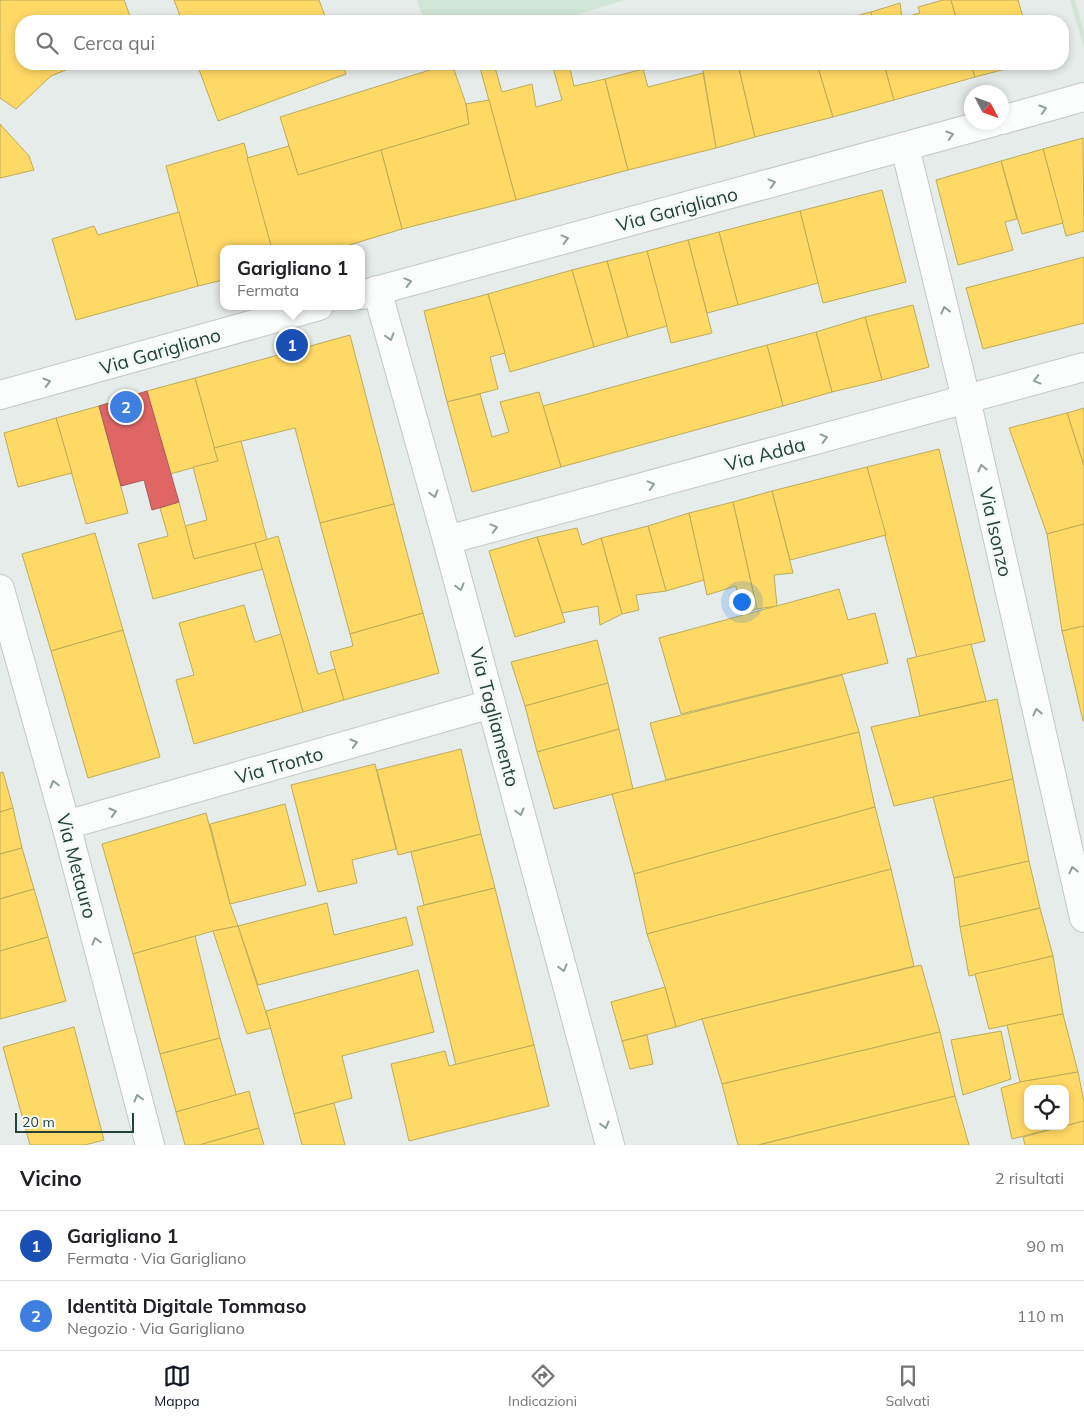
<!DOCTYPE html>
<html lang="it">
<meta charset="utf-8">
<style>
body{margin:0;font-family:Mulish,sans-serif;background:#f6f6f6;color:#202124}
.controls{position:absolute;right:15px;bottom:15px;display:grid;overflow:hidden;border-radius:10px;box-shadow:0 2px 8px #0003}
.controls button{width:45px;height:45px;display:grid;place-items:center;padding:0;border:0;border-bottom:1px solid #e0e0e0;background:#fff;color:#202124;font:25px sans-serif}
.compass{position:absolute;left:964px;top:85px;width:45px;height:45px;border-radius:50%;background:#fff;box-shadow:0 2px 8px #0003;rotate:131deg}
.scale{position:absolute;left:15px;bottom:12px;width:119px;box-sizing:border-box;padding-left:5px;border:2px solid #22423a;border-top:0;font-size:14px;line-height:18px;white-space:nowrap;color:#22423a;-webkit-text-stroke:4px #f5faf8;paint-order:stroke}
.you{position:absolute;left:741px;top:601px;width:18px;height:18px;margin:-12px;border:4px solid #fff;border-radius:50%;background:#1a73e8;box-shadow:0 0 0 8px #1a73e833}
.badge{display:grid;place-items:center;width:32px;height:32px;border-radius:50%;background:#111827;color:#fff;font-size:16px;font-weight:700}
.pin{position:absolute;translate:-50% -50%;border:2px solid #fff;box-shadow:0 1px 5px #0006}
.popup{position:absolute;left:220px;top:245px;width:145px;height:65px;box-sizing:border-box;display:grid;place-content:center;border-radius:10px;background:#fff;filter:drop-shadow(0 1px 4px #0005);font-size:16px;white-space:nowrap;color:#757577}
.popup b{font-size:19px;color:#202124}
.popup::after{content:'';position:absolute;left:50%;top:100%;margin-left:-10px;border:10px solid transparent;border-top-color:#fff}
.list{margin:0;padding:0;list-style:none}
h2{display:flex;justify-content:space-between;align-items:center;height:65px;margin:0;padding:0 20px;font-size:21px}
h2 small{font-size:16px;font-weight:400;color:#757577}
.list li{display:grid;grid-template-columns:32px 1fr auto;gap:15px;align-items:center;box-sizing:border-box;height:70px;padding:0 20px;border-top:1px solid #e0e0e0}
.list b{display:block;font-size:19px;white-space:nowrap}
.list p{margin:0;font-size:16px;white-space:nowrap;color:#757577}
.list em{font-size:16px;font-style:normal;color:#757577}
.icon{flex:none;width:28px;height:28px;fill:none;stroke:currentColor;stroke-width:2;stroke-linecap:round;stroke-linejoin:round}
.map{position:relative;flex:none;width:1084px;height:1145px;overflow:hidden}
.search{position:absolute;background:#fff;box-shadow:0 2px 8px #0003;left:15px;right:15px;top:15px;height:55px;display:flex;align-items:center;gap:12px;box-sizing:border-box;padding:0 18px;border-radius:20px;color:#757577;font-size:19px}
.sheet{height:205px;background:#fff}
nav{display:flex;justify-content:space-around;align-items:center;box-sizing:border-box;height:70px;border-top:1px solid #e0e0e0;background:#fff;font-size:14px;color:#757577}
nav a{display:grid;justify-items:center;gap:2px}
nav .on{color:#111827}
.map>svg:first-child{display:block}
</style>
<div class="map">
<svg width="1084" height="1145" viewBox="0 0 1084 1145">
<rect width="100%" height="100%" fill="#e6ece9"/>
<g fill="#cfe6d6">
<path d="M 417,0 L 624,0 L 557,21 L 424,21 Z"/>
<path d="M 1070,0 L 1075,0 L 1084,33 L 1084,48 Z"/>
</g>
<g fill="#ffd966" stroke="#bdac59">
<path d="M 0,0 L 124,0 L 132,21 L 21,21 L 21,64 L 80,64 L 51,76 L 16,109 L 0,98 Z"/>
<path d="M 174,0 L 319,0 L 327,21 L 182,21 Z"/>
<path d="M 943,0 L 951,0 L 957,21 L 873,21 L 871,12 L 900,3 L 902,18 L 920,13 L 918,7 Z"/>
<path d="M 951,0 L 1018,0 L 1024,21 L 957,21 Z"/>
<path d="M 871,12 L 873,21 L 835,21 Z"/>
<path d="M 197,64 L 342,64 L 346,74 L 218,121 Z"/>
<path d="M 449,64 L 452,64 L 466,104 L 469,124 L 298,175 L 280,117 Z"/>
<path d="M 479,64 L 494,64 L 502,92 L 532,84 L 536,107 L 562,100 L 552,64 L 569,64 L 574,86 L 605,79 L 628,170 L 516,200 Z"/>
<path d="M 702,64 L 738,64 L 755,137 L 716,148 Z"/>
<path d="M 738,64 L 817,64 L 833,117 L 755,137 Z"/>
<path d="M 817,64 L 884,64 L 894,100 L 833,117 Z"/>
<path d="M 884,64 L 971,64 L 975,77 L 894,100 Z"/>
<path d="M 971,64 L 1025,64 L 975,77 Z"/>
<path d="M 643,69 L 648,87 L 703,73 L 716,148 L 628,170 L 605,79 Z"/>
<path d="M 489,100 L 516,200 L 402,229 L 381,150 L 469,124 L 466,104 Z"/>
<path d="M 0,124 L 29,156 L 34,170 L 0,178 Z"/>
<path d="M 1083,138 L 1084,231 L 1066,236 L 1043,149 Z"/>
<path d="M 244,143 L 272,249 L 223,249 L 223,280 L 198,286 L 166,166 Z"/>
<path d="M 289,146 L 298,175 L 381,150 L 402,229 L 336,249 L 272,249 L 247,158 Z"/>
<path d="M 1043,149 L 1063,223 L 1022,234 L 1001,161 Z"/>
<path d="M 1001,161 L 1017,219 L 1005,222 L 1013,250 L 958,265 L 936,180 Z"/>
<path d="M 882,190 L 906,282 L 823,303 L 800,211 Z"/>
<path d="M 800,211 L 818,283 L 738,305 L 719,232 Z"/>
<path d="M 179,212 L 198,286 L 76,320 L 52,239 L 94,226 L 98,235 Z"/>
<path d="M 719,232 L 738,305 L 707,313 L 688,240 Z"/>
<path d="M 688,240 L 712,333 L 671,343 L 647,251 Z"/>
<path d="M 647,251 L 667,326 L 628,337 L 607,261 Z"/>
<path d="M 1084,257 L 1084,323 L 983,349 L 966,288 Z"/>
<path d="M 607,261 L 628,337 L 594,347 L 572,270 Z"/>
<path d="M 572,270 L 594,347 L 510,372 L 488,294 Z"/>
<path d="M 488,294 L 505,353 L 490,357 L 498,389 L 447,402 L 424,311 Z"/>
<path d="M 913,305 L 929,367 L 882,380 L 865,317 Z"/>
<path d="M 865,317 L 882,380 L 832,392 L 816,332 Z"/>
<path d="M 816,332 L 832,392 L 783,406 L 767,345 Z"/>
<path d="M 350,335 L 394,504 L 320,523 L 295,428 L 214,448 L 195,378 Z"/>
<path d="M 767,345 L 783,406 L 561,467 L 543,406 Z"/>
<path d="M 195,378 L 218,461 L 170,474 L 147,391 Z"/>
<path d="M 539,392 L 561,467 L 472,492 L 447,402 L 480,394 L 492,437 L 509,432 L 500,402 Z"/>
<path d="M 99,406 L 128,513 L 86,524 L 56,418 Z"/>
<path d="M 1084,408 L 1084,466 L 1067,413 Z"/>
<path d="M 1067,413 L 1084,466 L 1084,524 L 1047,534 L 1009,428 Z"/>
<path d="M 56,418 L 72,473 L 18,487 L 4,433 Z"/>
<path d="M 241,441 L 267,540 L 194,559 L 185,526 L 207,520 L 193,467 L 218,461 L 214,448 Z"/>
<path d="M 939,449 L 985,641 L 917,658 L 867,467 Z"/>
<path d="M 867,467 L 886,535 L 790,560 L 772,491 Z"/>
<path d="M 772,491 L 793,573 L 774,575 L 777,606 L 757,609 L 733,502 Z"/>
<path d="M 179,502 L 194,559 L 255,543 L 263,569 L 153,599 L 138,544 L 168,536 L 160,508 Z"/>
<path d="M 733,502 L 757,609 L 740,614 L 736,586 L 707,595 L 689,513 Z"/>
<path d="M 394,504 L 423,613 L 350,634 L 320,523 Z"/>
<path d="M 689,513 L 704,580 L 666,591 L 648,526 Z"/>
<path d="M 1084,524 L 1084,626 L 1062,631 L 1047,534 Z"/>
<path d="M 648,526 L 666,591 L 636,595 L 639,610 L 622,614 L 601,538 Z"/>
<path d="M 577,528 L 582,545 L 601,538 L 622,614 L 600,625 L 598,606 L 562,613 L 537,537 Z"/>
<path d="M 95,533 L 123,630 L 51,651 L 22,554 Z"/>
<path d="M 278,536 L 318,674 L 335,669 L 344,700 L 303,712 L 255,543 Z"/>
<path d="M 537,537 L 565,622 L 515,637 L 489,551 Z"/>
<path d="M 839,589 L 848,620 L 875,613 L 888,663 L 681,714 L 659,638 Z"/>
<path d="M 244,605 L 255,642 L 281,634 L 303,712 L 194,744 L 176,680 L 194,675 L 179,623 Z"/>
<path d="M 423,613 L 439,673 L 344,700 L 330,652 L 353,646 L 350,634 Z"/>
<path d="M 1084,626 L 1084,721 L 1083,721 L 1062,631 Z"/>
<path d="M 123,630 L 160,757 L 88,778 L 51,651 Z"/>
<path d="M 597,640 L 608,683 L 525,706 L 511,662 Z"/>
<path d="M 971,644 L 986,701 L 920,716 L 907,659 Z"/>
<path d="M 842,675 L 859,732 L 666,780 L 650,723 Z"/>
<path d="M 608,683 L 619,729 L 537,752 L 525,706 Z"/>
<path d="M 997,699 L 1013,779 L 894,806 L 871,727 Z"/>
<path d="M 619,729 L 633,789 L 554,809 L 537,752 Z"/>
<path d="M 859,732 L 875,807 L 634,874 L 612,794 Z"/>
<path d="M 461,749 L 481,834 L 398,855 L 377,770 Z"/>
<path d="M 375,764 L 396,849 L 352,860 L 357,883 L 318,892 L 291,785 Z"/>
<path d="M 3,772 L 13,808 L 0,812 L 0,773 Z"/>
<path d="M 1013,779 L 1029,861 L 954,878 L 933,797 Z"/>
<path d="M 285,804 L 306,885 L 230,904 L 210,824 Z"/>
<path d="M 875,807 L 891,869 L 647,934 L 634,874 Z"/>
<path d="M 13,808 L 22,848 L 0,854 L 0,812 Z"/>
<path d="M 206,813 L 230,904 L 238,926 L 213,931 L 133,954 L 102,844 Z"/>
<path d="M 481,834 L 495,888 L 424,905 L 411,852 Z"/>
<path d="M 22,848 L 34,889 L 0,899 L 0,854 Z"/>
<path d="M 1029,861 L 1040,908 L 960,927 L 954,878 Z"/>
<path d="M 891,869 L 914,966 L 702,1019 L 676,1027 L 665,987 L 647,934 Z"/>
<path d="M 495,888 L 534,1045 L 456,1065 L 417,907 Z"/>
<path d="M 34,889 L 48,937 L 0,951 L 0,899 Z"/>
<path d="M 327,903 L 334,935 L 406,917 L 413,945 L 258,985 L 238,926 Z"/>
<path d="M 1040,908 L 1053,956 L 969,976 L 960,927 Z"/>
<path d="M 238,926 L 271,1028 L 247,1034 L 213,931 Z"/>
<path d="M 195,936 L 220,1038 L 160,1054 L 133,954 Z"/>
<path d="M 48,937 L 66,1001 L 0,1019 L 0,951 Z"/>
<path d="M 1053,956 L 1063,1014 L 989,1029 L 975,974 Z"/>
<path d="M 921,965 L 940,1032 L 722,1084 L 702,1019 Z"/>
<path d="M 418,970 L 434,1032 L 342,1056 L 352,1098 L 294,1114 L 266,1011 Z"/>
<path d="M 665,987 L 676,1027 L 622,1041 L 611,1002 Z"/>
<path d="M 1063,1014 L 1078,1072 L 1020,1082 L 1007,1025 Z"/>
<path d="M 74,1027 L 104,1140 L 85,1145 L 30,1145 L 3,1047 Z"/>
<path d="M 1001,1031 L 1011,1079 L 963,1095 L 951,1040 Z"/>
<path d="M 940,1032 L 955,1096 L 758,1145 L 738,1145 L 722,1084 Z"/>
<path d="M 647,1035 L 653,1064 L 630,1069 L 622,1041 Z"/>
<path d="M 220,1038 L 236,1095 L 176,1112 L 160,1054 Z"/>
<path d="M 534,1045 L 549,1106 L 409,1141 L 391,1064 L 445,1051 L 449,1066 Z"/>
<path d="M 1078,1072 L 1084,1102 L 1084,1121 L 1065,1126 L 1065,1089 L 1028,1089 L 1028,1126 L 1063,1126 L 1012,1139 L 1001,1088 L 1020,1082 Z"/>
<path d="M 249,1091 L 259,1128 L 199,1145 L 185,1145 L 176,1112 Z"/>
<path d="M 955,1096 L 969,1145 L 759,1145 Z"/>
<path d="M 334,1103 L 345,1145 L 302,1145 L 294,1114 Z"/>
<path d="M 1084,1121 L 1084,1145 L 1025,1145 L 1023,1137 Z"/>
<path d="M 259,1128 L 264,1145 L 199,1145 Z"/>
</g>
<path fill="#e06666" stroke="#a75b59" d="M 147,391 L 179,502 L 152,510 L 144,480 L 121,486 L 99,406 Z"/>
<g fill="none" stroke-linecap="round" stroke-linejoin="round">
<defs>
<g id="minor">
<path d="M 1002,120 L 1084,97"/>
<path d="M 905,147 L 966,399 L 1084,918"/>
<path d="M 377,290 L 447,540 L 610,1145"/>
<path d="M 361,295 L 994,122"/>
<path d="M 0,395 L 319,306"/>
<path d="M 447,540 L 1084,367"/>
<path d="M 0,589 L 66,825 L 150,1145"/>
<path d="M 66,825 L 491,704"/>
</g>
</defs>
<use href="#minor" stroke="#c3c9c7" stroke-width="30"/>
<use href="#minor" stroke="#fbfcfc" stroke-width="28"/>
</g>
<defs><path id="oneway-chevron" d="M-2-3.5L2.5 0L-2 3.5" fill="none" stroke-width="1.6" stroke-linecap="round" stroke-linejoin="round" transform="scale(1.25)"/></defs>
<g stroke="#8e9f9b">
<use href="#oneway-chevron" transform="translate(1043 109) rotate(-16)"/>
<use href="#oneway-chevron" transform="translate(950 135) rotate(-16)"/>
<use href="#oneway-chevron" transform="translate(772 183) rotate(-15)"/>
<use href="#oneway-chevron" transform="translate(565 239) rotate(-15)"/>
<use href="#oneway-chevron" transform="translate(408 282) rotate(-15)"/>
<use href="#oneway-chevron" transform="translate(945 310) rotate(-104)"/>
<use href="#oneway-chevron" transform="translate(390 337) rotate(74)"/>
<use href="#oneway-chevron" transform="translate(1037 380) rotate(165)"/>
<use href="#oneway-chevron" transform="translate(47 382) rotate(-16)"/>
<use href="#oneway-chevron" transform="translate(824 438) rotate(-15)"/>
<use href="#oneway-chevron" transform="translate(982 468) rotate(-103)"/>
<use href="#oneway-chevron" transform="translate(651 485) rotate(-15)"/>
<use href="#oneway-chevron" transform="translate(434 494) rotate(74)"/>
<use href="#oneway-chevron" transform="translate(494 528) rotate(-15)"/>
<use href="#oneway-chevron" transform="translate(460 587) rotate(75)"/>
<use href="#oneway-chevron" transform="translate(1037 712) rotate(-103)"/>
<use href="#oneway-chevron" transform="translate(354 743) rotate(-16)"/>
<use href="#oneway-chevron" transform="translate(54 784) rotate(-106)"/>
<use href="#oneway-chevron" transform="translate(113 812) rotate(-16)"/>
<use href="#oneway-chevron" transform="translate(520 812) rotate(75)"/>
<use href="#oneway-chevron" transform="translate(1073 870) rotate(-103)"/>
<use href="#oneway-chevron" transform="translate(96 941) rotate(-105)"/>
<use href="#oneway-chevron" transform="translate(563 968) rotate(75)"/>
<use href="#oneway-chevron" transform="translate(138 1098) rotate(-105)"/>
<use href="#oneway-chevron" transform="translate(605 1125) rotate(75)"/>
</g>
<g text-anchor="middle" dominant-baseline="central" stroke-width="5" stroke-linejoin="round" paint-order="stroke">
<g font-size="19" fill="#22423a" stroke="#f5faf8">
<text transform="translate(677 209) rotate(-15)">Via Garigliano</text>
<text transform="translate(160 351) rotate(-16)">Via Garigliano</text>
<text transform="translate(765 454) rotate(-15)">Via Adda</text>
<text transform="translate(996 532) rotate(77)">Via Isonzo</text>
<text transform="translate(495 717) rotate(75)">Via Tagliamento</text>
<text transform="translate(279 765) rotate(-16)">Via Tronto</text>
<text transform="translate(77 866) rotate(75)">Via Metauro</text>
</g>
</g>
</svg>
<div class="controls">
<button><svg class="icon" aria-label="locate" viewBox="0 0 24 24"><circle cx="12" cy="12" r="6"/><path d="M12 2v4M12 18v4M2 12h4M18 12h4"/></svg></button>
</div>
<svg class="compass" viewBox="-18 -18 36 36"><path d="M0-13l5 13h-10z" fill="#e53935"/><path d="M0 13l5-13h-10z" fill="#757577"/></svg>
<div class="scale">20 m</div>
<div class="you"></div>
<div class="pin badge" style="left:292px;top:345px;background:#1a4fb4">1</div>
<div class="popup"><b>Garigliano 1</b>Fermata</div>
<div class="pin badge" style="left:126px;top:407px;background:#3f7fe0">2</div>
<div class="search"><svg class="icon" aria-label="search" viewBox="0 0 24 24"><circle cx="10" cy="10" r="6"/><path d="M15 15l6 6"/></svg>Cerca qui</div>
</div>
<section class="sheet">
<h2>Vicino<small>2 risultati</small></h2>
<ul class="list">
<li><span class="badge" style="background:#1a4fb4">1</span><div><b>Garigliano 1</b><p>Fermata · Via Garigliano</p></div><em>90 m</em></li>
<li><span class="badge" style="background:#3f7fe0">2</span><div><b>Identità Digitale Tommaso</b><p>Negozio · Via Garigliano</p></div><em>110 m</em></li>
</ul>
</section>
<nav>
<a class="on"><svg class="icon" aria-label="map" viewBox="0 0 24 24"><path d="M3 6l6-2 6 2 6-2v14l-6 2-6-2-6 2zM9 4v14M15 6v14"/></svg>Mappa</a>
<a><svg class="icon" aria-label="directions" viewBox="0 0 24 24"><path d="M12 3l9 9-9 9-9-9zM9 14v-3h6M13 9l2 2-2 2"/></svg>Indicazioni</a>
<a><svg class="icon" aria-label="saved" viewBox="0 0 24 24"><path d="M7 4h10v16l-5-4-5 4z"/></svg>Salvati</a>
</nav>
